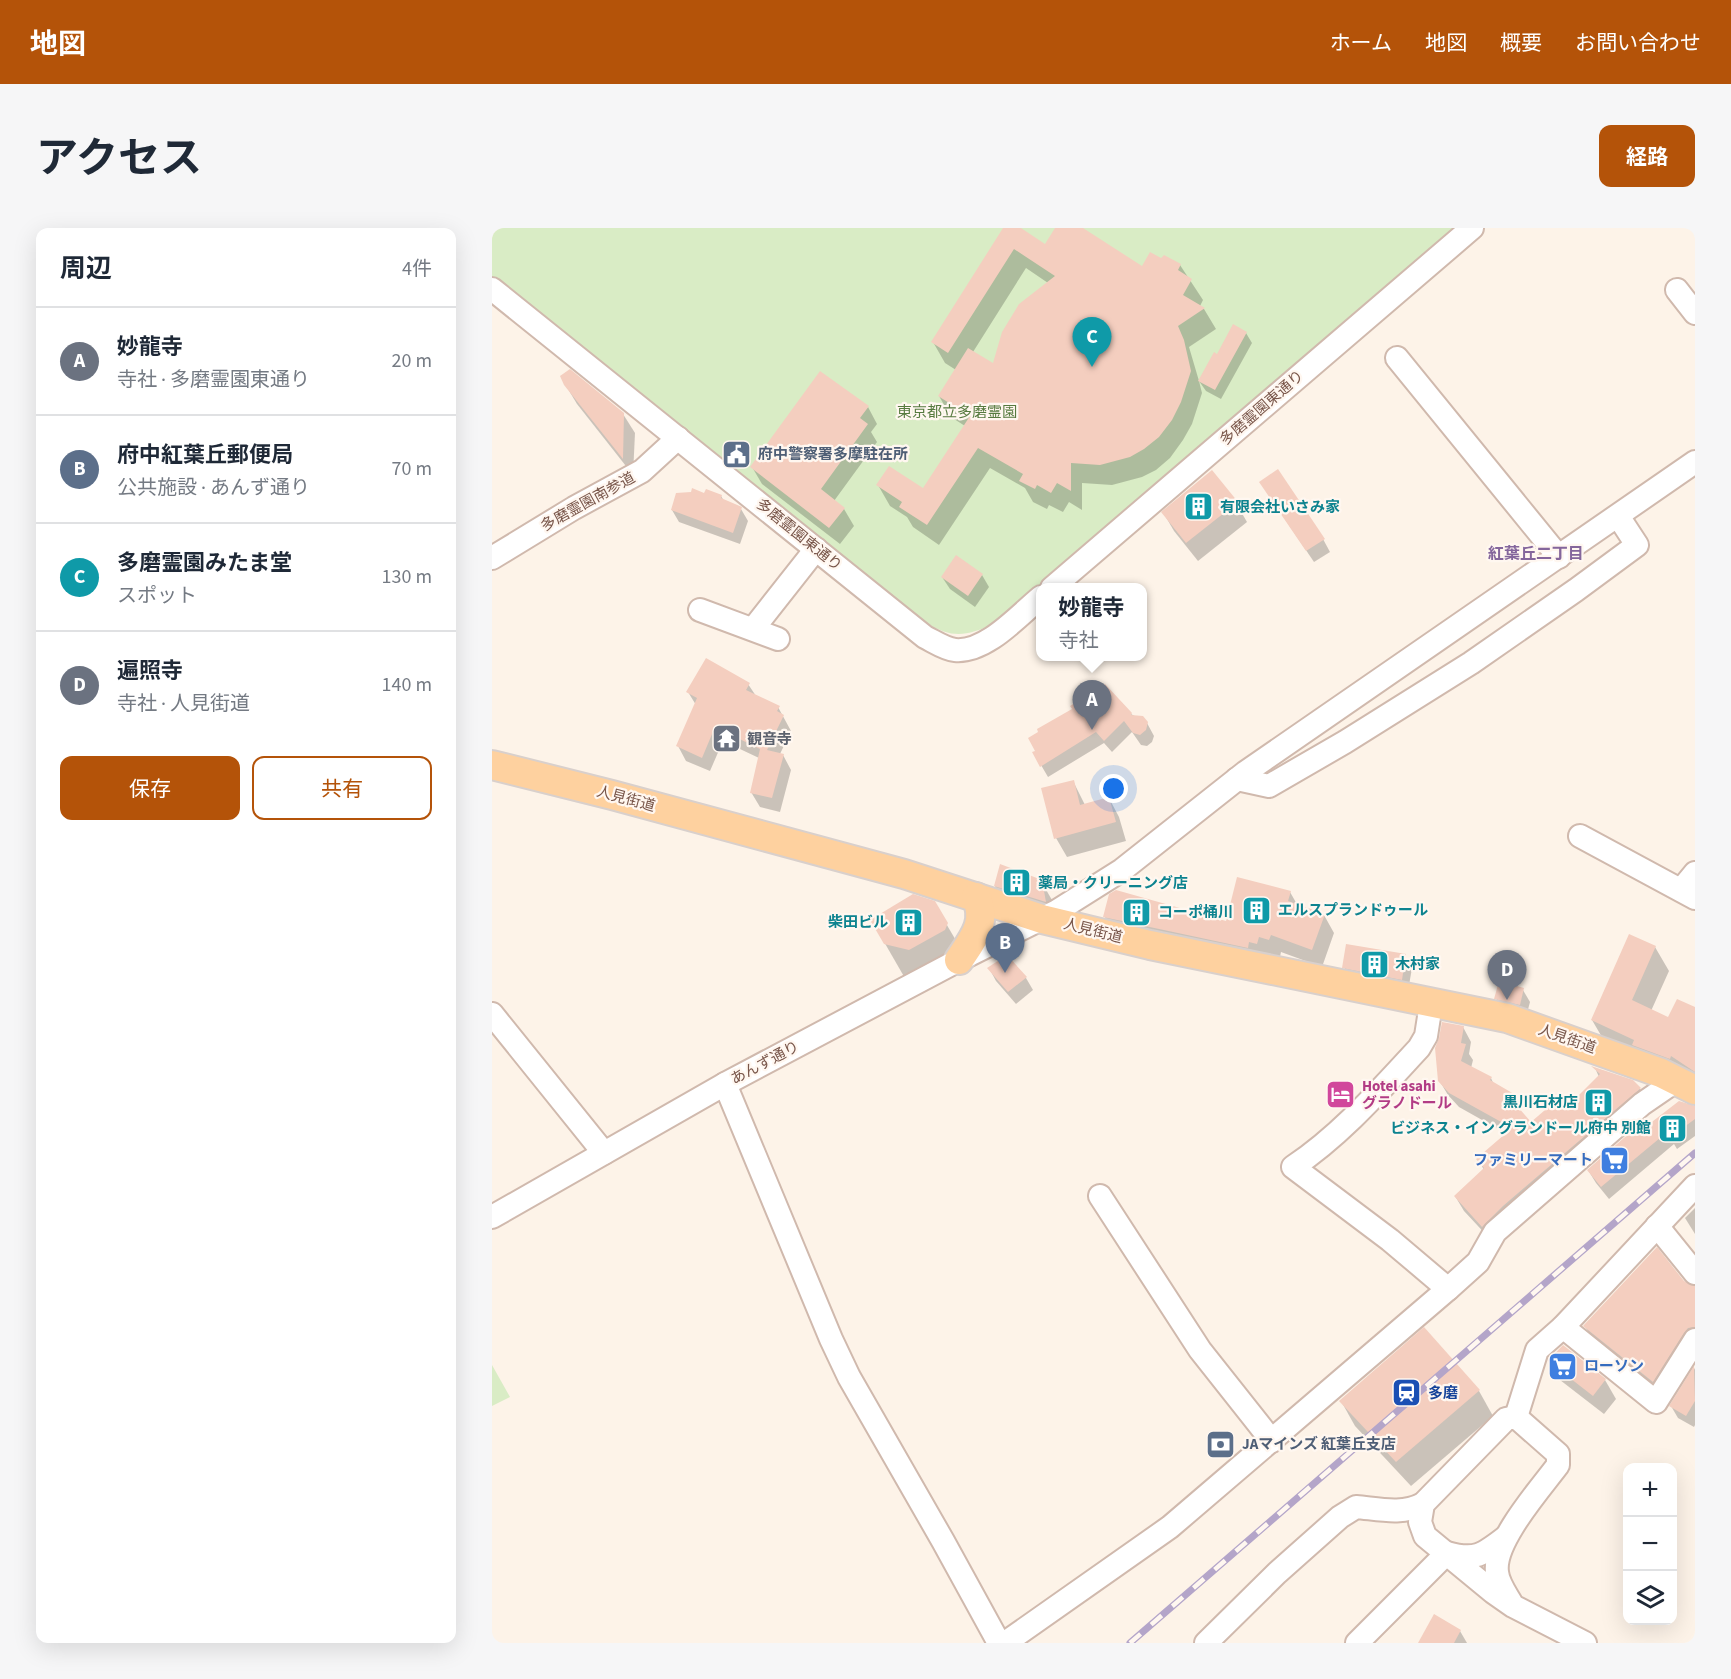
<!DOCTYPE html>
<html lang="ja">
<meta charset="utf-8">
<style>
body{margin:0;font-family:"Source Sans 3","Noto Sans JP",sans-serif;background:#f6f6f7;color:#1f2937}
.controls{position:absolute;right:18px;bottom:18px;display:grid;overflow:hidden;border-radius:12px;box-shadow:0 6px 24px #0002}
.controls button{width:54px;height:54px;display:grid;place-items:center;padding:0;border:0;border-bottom:2px solid #e0e1e3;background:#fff;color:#1f2937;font:30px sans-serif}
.you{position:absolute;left:622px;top:561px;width:21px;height:21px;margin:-15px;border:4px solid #fff;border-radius:50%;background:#1a73e8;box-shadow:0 0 0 9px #1a73e833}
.badge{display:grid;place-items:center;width:39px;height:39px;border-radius:50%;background:#b45309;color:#fff;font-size:20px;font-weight:700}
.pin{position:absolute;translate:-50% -50px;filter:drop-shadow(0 2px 3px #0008)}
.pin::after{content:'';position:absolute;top:32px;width:21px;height:18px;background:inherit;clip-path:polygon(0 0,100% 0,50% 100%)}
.popup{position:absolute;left:544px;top:355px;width:111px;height:78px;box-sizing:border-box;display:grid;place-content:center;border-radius:12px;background:#fff;filter:drop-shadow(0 2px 4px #0005);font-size:20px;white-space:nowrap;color:#747a83}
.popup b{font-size:22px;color:#1f2937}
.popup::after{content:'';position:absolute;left:50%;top:100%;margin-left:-12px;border:12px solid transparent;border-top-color:#fff}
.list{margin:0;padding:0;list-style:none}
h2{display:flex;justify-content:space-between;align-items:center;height:78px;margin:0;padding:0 24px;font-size:26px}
h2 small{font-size:20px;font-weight:400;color:#747a83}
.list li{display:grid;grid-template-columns:39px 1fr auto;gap:18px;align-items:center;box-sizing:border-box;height:108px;padding:0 24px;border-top:2px solid #e0e1e3}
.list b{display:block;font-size:22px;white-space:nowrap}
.list p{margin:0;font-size:20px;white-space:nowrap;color:#747a83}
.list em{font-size:20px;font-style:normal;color:#747a83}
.actions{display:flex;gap:12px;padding:18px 24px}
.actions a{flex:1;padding:14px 0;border:2px solid #b45309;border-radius:12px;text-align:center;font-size:21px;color:#b45309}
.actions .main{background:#b45309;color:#fff}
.icon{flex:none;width:33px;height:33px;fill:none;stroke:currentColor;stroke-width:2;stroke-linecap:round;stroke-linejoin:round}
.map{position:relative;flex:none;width:1203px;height:1415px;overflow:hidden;border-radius:12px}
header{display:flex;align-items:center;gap:36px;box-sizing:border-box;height:84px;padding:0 30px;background:#b45309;color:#fff}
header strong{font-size:28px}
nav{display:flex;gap:33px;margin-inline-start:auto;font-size:21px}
.intro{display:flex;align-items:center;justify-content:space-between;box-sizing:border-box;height:144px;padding:0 36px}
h1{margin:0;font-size:42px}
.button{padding:15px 27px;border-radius:12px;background:#b45309;color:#fff;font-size:21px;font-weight:700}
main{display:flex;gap:36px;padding:0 36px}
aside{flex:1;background:#fff;border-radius:12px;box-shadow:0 6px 24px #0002}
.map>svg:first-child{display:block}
</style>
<header>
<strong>地図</strong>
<nav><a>ホーム</a><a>地図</a><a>概要</a><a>お問い合わせ</a></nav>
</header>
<div class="intro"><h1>アクセス</h1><a class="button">経路</a></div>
<main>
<aside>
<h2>周辺<small>4件</small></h2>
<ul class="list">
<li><span class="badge" style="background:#6b7280">A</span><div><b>妙龍寺</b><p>寺社 · 多磨霊園東通り</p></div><em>20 m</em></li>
<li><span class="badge" style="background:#5c6f8a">B</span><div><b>府中紅葉丘郵便局</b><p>公共施設 · あんず通り</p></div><em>70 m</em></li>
<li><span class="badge" style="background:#0f9aa8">C</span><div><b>多磨霊園みたま堂</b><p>スポット</p></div><em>130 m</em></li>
<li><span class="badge" style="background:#6b7280">D</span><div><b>遍照寺</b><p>寺社 · 人見街道</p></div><em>140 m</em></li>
</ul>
<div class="actions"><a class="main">保存</a><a>共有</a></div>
</aside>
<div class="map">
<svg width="1203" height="1415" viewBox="0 0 1203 1415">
<rect width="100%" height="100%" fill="#fdf3e8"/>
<g fill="#d9ecc5">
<path d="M 0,0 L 968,0 L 501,396 C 475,408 460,411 435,395 L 0,49 Z"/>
<path d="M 0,1137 L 18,1169 L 0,1178 Z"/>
</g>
<g fill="#0003" fill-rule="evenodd">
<path d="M 513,0 L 526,0 L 554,18 L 565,0 L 588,0 L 651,41 L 670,32 L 688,37 L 711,72 L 708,78 L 712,81 L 724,101 L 697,119 L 707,153 L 726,128 L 754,105 L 760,115 L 729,171 L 714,163 L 707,153 L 710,165 L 700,196 L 691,212 L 678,230 L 664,242 L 650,249 L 620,257 L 590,255 L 590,282 L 577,274 L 571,284 L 557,277 L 555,281 L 541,274 L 533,260 L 498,240 L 447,317 L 421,299 L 415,289 L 398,278 L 386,257 L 431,262 L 473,198 L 459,189 L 447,168 L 464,142 L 453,135 L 441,114 ZM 534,40 L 556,55 L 502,137 L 481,124 Z"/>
<path d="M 73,156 L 131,186 L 143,205 L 141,247 L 85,176 Z"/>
<path d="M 376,179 L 385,196 L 379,204 L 385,214 L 342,273 L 352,281 L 362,298 L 348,316 L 270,256 L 260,239 Z"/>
<path d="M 776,266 L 831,311 L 838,324 L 822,334 Z"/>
<path d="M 229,268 L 232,273 L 249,281 L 256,293 L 248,316 L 187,294 L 180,282 Z"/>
<path d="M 744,275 L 755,294 L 706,333 L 682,303 L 671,284 Z"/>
<path d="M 490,347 L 497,359 L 483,379 L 458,361 L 450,349 Z"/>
<path d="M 256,456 L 264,468 L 286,479 L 299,503 L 288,526 L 291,527 L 299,542 L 288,584 L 268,579 L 259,564 L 267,530 L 231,513 L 218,543 L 194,533 L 186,518 L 204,477 L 196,464 Z"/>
<path d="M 639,486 L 655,495 L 662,508 L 660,514 L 655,518 L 649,517 L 640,504 L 620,524 L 612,515 L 556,549 L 542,525 Z"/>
<path d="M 581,553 L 593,577 L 617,570 L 627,589 L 634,613 L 575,629 L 564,610 Z"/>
<path d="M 549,653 L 560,672 L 563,693 L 514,677 L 503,658 Z"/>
<path d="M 798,664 L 806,678 L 832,687 L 842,705 L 830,739 L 789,724 L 788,729 L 777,726 L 775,734 L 624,707 L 613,689 L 735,695 Z"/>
<path d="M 442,675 L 476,733 L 414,752 L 380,693 Z"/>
<path d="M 1163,719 L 1177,743 L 1159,783 L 1177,791 L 1203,781 L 1203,858 L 1114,816 L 1100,792 Z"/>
<path d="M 913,728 L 920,740 L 916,763 L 859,752 L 852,739 Z"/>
<path d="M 497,740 L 534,750 L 541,762 L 524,776 L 504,753 Z"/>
<path d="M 1031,762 L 1038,774 L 1034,789 L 1011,783 L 1004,770 Z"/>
<path d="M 971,799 L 979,814 L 977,826 L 981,832 L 979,840 L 999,850 L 1002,857 L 1020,867 L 1029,882 L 1028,883 L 1039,896 L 1075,881 L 1107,849 L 1103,840 L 1140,854 L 1148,861 L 1156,876 L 999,1012 L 972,983 L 963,968 L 992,942 L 986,931 L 1015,906 L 967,879 L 956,867 L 947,852 Z"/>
<path d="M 1203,884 L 1203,908 L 1185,921 L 1182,916 L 1117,971 L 1104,955 L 1096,942 L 1148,898 L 1150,903 Z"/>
<path d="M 1203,980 L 1203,1006 L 1193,990 Z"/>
<path d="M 1192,1055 L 1203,1059 L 1203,1112 L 1167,1164 L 1099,1109 L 1093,1098 Z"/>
<path d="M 1072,1119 L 1113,1152 L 1124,1171 L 1112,1186 L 1068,1152 L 1058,1133 Z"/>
<path d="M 1203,1140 L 1203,1197 L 1202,1199 L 1186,1190 L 1179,1178 Z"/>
<path d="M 987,1163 L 1001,1188 L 919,1258 L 863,1198 L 849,1173 Z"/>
<path d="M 968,1403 L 975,1415 L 928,1415 Z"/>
</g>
<g fill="#f4cebf">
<path d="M 511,0 L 529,0 L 553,16 L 563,0 L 591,0 L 650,38 L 658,24 L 669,30 L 672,27 L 689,36 L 686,42 L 700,51 L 691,67 L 713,80 L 686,98 L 692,112 L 699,143 L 689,174 L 680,192 L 667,209 L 652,221 L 638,229 L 608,237 L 579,235 L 579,263 L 565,255 L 559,265 L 545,257 L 543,261 L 527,253 L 531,246 L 486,220 L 435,297 L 407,279 L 410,274 L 384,257 L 397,238 L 431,260 L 478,188 L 446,168 L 476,120 L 501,135 L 510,104 L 527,76 L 563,48 L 522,21 L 456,125 L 439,114 Z"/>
<path d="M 741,96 L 755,104 L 723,162 L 706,153 L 722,124 L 725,126 Z"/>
<path d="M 78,141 L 132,185 L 131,231 L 72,157 L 68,148 Z"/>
<path d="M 328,143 L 377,178 L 368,190 L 376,196 L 329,261 L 353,280 L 337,300 L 258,239 Z"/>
<path d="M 786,241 L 833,311 L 814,323 L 767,254 Z"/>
<path d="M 720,242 L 746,274 L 694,315 L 669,284 Z"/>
<path d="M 200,260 L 212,265 L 214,261 L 230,267 L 229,270 L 250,279 L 241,305 L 179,282 L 184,265 L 199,264 Z"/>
<path d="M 464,327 L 491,346 L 476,368 L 449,349 Z"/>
<path d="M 214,430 L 258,455 L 254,462 L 288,478 L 285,483 L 292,487 L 275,522 L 292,526 L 280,570 L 258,565 L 268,521 L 223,499 L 210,530 L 184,518 L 205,470 L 194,464 Z"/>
<path d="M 613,456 L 640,485 L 639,487 L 651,488 L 656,494 L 654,502 L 648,507 L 641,505 L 632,493 L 612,513 L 604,504 L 548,539 L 540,524 L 543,523 L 536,510 L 546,504 L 545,501 L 580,481 L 578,478 L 591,470 L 595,473 Z"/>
<path d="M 582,552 L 588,577 L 617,569 L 624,594 L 562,611 L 549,560 Z"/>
<path d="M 508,636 L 550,652 L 554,674 L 502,658 Z"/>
<path d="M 745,649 L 799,663 L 796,673 L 833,686 L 820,722 L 779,707 L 777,712 L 767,709 L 765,716 L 757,714 L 756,720 L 611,689 L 617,666 L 624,662 L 734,693 Z"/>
<path d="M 421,666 L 443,673 L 456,695 L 453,702 L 417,722 L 392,716 L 378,692 Z"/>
<path d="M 1137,706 L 1164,718 L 1140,772 L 1176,789 L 1185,771 L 1203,779 L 1203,844 L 1179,828 L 1178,831 L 1140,817 L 1142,812 L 1099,792 Z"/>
<path d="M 854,716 L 914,726 L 910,752 L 850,740 Z"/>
<path d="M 515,727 L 535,749 L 516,764 L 495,740 Z"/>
<path d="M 1007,753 L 1032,760 L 1028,777 L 1002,771 Z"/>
<path d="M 950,794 L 972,798 L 969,815 L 974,816 L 969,833 L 1000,849 L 998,852 L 1022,866 L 1019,871 L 1039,894 L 1067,870 L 1075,879 L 1108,846 L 1099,838 L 1141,852 L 1149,860 L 1011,978 L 990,999 L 962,968 L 992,940 L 984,931 L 1020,900 L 957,865 L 946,853 L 943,820 L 947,810 Z"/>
<path d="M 1187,873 L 1203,878 L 1203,891 L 1177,910 L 1174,905 L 1109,959 L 1095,942 L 1148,896 L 1143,907 Z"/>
<path d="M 1165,1019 L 1192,1053 L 1203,1058 L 1203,1099 L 1196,1100 L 1192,1105 L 1161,1154 L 1091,1098 Z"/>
<path d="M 932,1099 L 988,1162 L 904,1234 L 847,1173 Z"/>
<path d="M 1071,1117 L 1114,1151 L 1101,1168 L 1056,1133 Z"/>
<path d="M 1202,1138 L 1203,1173 L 1194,1188 L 1177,1178 Z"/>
<path d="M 942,1386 L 969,1402 L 962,1415 L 926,1415 Z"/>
</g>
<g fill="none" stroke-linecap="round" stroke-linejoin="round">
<defs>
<g id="minor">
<path d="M 0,61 L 433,409 C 443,414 453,421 463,422 C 494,425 527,387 549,369"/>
<path d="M 1185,62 L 1203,85"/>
<path d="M 905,130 L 1067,329"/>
<path d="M 0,330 L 82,280 L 150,243 L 186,210"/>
<path d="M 560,360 L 980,0"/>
<path d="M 208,382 L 286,411"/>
<path d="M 261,401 L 324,321"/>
<path d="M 745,551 L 777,558 L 853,514 L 979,435 L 1084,362 L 1145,317 L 1126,288"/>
<path d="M 1088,608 L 1203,670"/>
<path d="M 1189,662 L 1203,645"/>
<path d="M 939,776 L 934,808 L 927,820 C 888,862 849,907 801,939 L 898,1012 L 956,1061"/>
<path d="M 0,786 L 112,925"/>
<path d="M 233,856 L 339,1111 L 357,1149 L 451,1313 L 507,1415"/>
<path d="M 608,968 L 708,1122 L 780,1213"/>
<path d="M 0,989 L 233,856 L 467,732 L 565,683 L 630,642 L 754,544 L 1203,234"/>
<path d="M 1165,998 L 1203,1045"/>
<path d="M 1071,1099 L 1164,1174 L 1203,1112"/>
<path d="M 1024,1189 L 1045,1122 L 1071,1099 L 1203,958"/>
<path d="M 1021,1378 C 1015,1367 1006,1356 1005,1344 C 1001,1314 1048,1261 1066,1237 L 1066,1226 L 1024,1189 L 1014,1191 L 931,1276 L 928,1294 L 933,1308 L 1001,1364 L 1021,1378 L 1093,1415"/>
<path d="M 513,1415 L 678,1299 L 956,1061 L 986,1034 L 1003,1004 L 1150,876 L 1185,852"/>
<path d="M 714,1415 L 785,1345 L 848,1289 L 864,1279 C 887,1281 910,1287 931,1276"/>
<path d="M 865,1415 L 955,1325 C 983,1333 991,1327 1014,1309"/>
</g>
<g id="major">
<path d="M 0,537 L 120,567 L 412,646 L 550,691 L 658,717 L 1015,790 L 1169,845 L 1203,862"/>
<path d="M 467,732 C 481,711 496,694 484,669"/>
</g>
</defs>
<use href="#minor" stroke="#d0b9ad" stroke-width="26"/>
<use href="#major" stroke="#d9d0cc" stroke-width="32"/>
<use href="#minor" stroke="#fff" stroke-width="22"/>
<use href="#major" stroke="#fed19f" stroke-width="28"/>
<defs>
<path id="rail" d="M 638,1415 L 1203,925"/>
</defs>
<use href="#rail" stroke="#b4a5c9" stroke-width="7"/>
<use href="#rail" stroke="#fff7f0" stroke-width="4.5" stroke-dasharray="14" stroke-linecap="butt"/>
</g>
<defs>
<symbol id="civic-square" viewBox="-11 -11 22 22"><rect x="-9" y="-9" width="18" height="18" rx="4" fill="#5c6f8a" stroke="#fff7f0"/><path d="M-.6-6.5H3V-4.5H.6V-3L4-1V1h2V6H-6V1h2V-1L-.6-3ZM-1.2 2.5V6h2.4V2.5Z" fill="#fff"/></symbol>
<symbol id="building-square" viewBox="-11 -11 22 22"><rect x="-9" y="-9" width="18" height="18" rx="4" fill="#0f9aa8" stroke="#fff7f0"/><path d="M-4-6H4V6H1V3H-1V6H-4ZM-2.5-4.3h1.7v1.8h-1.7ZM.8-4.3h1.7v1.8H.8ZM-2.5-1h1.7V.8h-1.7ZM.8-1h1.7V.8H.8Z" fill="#fff"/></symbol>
<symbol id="temple-square" viewBox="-11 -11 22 22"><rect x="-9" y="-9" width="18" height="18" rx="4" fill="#6b7280" stroke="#fff7f0"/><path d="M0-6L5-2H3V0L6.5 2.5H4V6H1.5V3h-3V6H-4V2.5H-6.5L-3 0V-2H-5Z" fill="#fff"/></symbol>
<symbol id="hotel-square" viewBox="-11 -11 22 22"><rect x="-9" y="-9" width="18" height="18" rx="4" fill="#d1479c" stroke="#fff7f0"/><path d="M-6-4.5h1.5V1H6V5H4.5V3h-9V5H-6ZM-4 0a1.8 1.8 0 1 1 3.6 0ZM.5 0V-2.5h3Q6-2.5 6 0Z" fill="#fff"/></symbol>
<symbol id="supermarket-square" viewBox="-11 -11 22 22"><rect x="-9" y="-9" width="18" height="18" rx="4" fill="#3f7fe0" stroke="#fff7f0"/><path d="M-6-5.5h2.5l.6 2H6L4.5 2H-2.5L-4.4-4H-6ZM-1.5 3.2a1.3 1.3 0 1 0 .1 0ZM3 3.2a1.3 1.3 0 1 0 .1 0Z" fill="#fff"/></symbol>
<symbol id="station-square" viewBox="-11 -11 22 22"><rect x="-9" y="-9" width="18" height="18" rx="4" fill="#1a4fb4" stroke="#fff7f0"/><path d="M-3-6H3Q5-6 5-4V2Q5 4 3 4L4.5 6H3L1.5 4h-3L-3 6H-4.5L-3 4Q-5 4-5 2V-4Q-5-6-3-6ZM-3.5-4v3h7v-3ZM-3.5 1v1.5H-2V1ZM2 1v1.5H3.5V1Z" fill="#fff"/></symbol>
<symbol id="bank-square" viewBox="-11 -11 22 22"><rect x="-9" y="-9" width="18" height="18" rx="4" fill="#5c6f8a" stroke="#fff7f0"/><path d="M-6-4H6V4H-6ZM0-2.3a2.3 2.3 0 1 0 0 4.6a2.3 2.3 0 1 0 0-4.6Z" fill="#fff"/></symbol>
</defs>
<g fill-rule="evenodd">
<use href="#civic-square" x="228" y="210" width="33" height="33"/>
<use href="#building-square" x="690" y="262" width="33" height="33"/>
<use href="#temple-square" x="218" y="494" width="33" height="33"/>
<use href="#building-square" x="508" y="638" width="33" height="33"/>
<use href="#building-square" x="748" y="666" width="33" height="33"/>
<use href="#building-square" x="628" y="668" width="33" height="33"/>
<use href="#building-square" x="400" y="678" width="33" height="33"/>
<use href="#building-square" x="866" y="720" width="33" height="33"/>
<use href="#hotel-square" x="832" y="850" width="33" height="33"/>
<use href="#building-square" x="1090" y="858" width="33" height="33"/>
<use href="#building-square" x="1164" y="884" width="33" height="33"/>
<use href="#supermarket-square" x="1106" y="916" width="33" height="33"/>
<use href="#supermarket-square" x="1054" y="1122" width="33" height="33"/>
<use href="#station-square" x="898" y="1148" width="33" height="33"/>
<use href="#bank-square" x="712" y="1200" width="33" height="33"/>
</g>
<g text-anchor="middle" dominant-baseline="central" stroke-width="4.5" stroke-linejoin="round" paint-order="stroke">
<g font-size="15" fill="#79564a" stroke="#fff7f0">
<text transform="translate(770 180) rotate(-41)">多磨霊園東通り</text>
<text transform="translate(96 274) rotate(-29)">多磨霊園南参道</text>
<text transform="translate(307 307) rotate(39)">多磨霊園東通り</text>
<text transform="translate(134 571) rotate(15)">人見街道</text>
<text transform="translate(601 703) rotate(14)">人見街道</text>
<text transform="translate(1075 811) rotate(19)">人見街道</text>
<text transform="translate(273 835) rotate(-28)">あんず通り</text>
</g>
<g font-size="15" fill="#567a3f" stroke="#fff7f0">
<text x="465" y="184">東京都立多磨霊園</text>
</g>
<g font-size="15" font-weight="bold" fill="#4e5e75" stroke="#fff7f0" text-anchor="start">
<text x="266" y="226">府中警察署多摩駐在所</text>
<text x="750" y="1216">JAマインズ 紅葉丘支店</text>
</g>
<g font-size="15" font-weight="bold" fill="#0d838f" stroke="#fff7f0" text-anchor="start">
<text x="728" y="279">有限会社いさみ家</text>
<text x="546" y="655">薬局・クリーニング店</text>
<text x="786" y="682">エルスプランドゥール</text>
<text x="666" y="684">コーポ桶川</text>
<text x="396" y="694" text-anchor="end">柴田ビル</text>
<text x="903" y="736">木村家</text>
<text x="1086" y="874" text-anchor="end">黒川石材店</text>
<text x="1159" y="900" text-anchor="end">ビジネス・イン グランドール府中 別館</text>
</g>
<g font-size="15" font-weight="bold" fill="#5b616d" stroke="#fff7f0" text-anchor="start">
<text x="255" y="511">観音寺</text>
</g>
<g font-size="15" font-weight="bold" fill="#b23c85" stroke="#fff7f0" text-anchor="start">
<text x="870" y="858">Hotel asahi<tspan x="870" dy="17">グラノドール</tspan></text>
</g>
<g font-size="15" font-weight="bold" fill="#366cbe" stroke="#fff7f0" text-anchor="end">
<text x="1101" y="932">ファミリーマート</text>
<text x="1092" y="1138" text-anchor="start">ローソン</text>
</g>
<g font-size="15" font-weight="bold" fill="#164399" stroke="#fff7f0" text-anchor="start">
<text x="936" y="1165">多磨</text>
</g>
<g font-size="16" font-weight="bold" fill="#84669c" stroke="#fff7f0">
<text x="1044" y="326">紅葉丘二丁目</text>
</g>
</g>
</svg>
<div class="controls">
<button>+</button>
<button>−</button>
<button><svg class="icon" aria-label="layers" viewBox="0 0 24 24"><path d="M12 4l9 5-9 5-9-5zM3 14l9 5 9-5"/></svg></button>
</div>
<div class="you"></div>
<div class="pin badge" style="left:600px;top:502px;background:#6b7280">A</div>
<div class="popup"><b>妙龍寺</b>寺社</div>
<div class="pin badge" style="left:513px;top:745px;background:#5c6f8a">B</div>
<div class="pin badge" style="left:600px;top:139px;background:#0f9aa8">C</div>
<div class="pin badge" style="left:1015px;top:772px;background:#6b7280">D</div>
</div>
</main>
